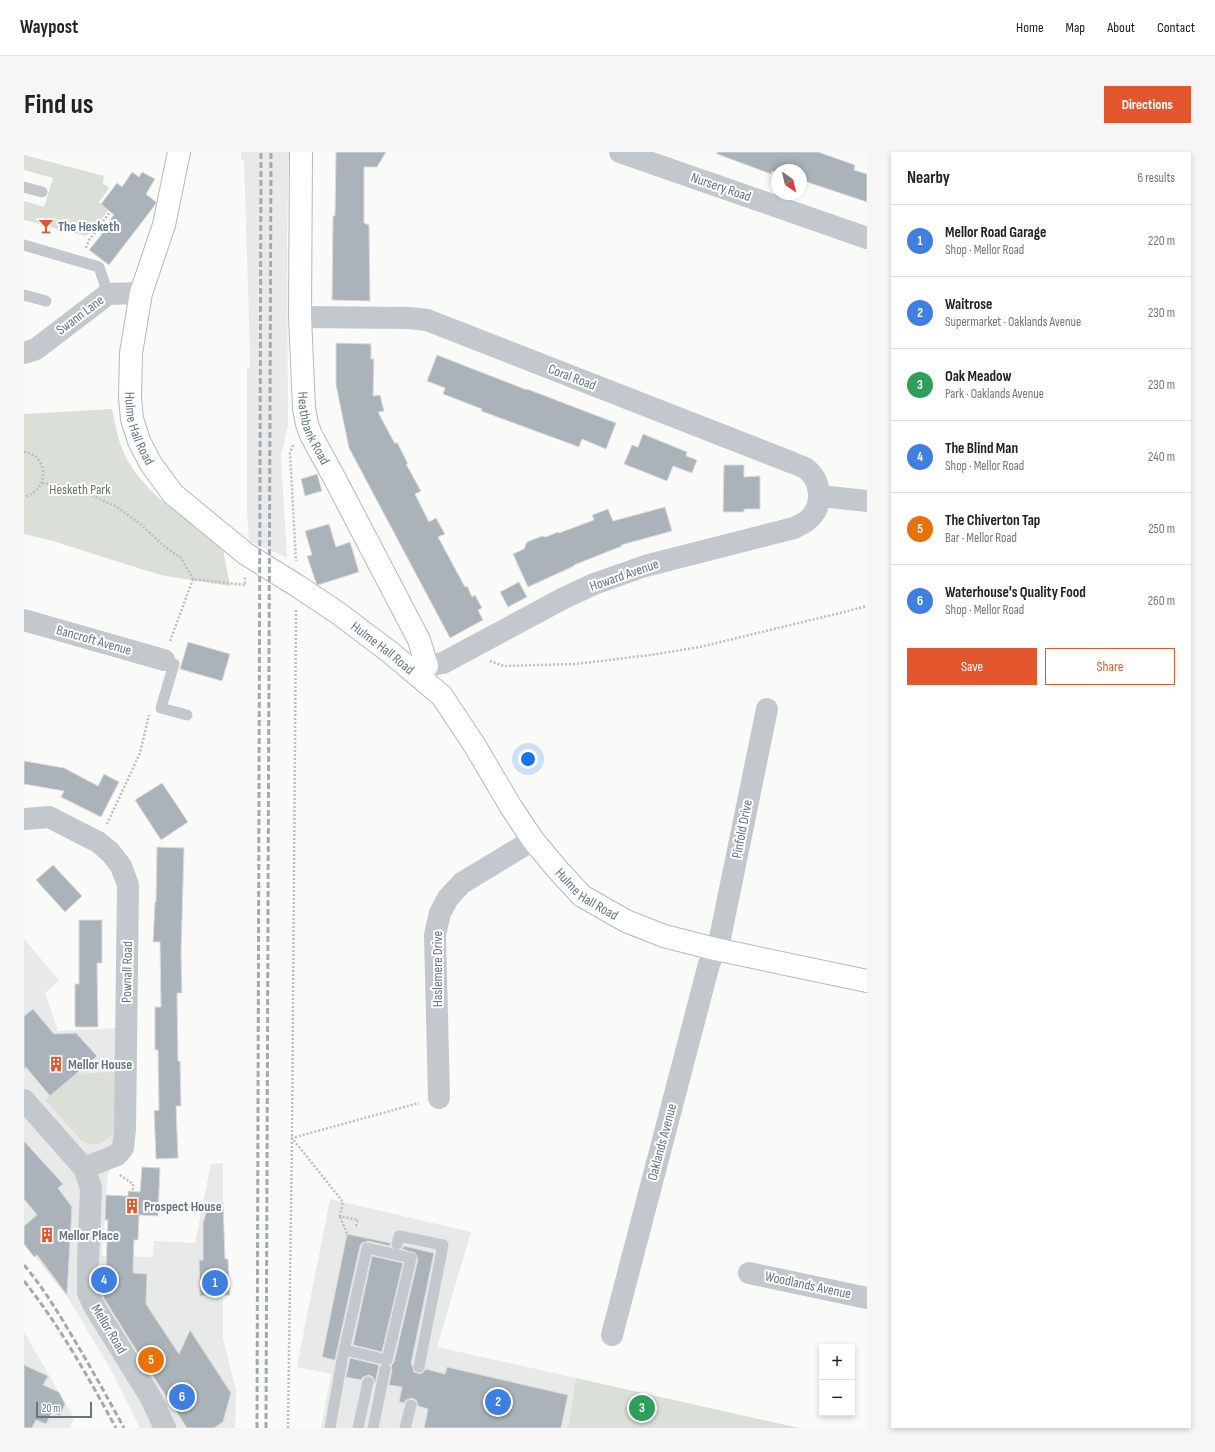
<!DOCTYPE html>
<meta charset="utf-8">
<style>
body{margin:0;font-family:"Sofia Sans Condensed",sans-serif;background:#f6f6f6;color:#222}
.controls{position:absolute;right:12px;bottom:12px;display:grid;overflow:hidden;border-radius:0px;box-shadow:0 2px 6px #0003}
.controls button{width:36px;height:36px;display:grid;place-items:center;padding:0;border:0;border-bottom:1px solid #e0e0e0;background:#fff;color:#222;font:20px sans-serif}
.compass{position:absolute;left:747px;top:12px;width:36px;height:36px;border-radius:50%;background:#fff;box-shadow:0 2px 6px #0003;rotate:146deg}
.scale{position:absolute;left:12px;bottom:10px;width:56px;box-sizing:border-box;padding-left:4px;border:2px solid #657683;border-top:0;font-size:11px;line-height:14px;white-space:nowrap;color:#657683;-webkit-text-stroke:3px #fff;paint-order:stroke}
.you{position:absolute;left:504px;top:607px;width:14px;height:14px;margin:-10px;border:3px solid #fff;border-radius:50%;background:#1a73e8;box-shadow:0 0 0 6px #1a73e833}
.badge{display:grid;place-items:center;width:26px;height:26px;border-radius:50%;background:#e4572e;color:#fff;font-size:13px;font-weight:700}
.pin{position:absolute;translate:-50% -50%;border:2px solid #fff;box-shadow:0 1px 4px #0006}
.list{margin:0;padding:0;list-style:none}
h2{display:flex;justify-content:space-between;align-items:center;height:52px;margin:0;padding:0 16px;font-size:17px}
h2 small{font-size:13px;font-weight:400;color:#767676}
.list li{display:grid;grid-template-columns:26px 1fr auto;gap:12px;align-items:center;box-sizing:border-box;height:72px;padding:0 16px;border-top:1px solid #e0e0e0}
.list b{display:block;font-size:15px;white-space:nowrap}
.list p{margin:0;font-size:13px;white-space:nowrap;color:#767676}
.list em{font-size:13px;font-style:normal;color:#767676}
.actions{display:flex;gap:8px;padding:12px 16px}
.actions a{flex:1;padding:9px 0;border:1px solid #e4572e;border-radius:0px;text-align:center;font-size:14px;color:#e4572e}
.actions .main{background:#e4572e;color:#fff}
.map{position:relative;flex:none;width:843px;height:1276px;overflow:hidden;border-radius:0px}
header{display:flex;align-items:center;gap:24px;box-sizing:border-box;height:56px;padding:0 20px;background:#fff;border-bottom:1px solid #e0e0e0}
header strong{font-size:19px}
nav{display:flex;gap:22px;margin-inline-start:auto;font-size:14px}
.intro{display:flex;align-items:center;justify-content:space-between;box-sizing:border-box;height:96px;padding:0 24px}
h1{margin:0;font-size:28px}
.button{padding:10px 18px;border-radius:0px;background:#e4572e;color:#fff;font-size:14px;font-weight:700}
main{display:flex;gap:24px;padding:0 24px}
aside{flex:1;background:#fff;border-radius:0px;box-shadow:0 2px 6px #0003}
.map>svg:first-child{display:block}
</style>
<header>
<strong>Waypost</strong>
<nav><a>Home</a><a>Map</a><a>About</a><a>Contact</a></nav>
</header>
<div class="intro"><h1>Find us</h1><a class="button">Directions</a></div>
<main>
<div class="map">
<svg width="843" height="1276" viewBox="0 0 843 1276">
<rect width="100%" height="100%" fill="#fafaf8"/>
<g fill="#e8e9e9">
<path d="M 217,0 L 265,0 L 263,79 L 264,274 L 257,304 L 263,406 L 225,389 L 223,361 L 223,217 L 226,216 L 225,170 L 220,9 L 217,8 Z"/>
<path d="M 0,787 L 35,828 L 21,841 L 34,879 L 92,876 L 92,971 L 83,1029 L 78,1104 L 129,1105 L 130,1089 L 171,1091 L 187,1012 L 199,1011 L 199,1186 L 212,1239 L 211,1276 L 116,1276 L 87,1218 L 44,1146 L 0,1091 Z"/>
<path d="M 306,1047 L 447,1080 L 413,1195 L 552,1226 L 544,1276 L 297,1276 L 307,1222 L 273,1215 Z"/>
<path d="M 0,1180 L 50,1266 L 46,1276 L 0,1276 Z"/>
</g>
<g fill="#dadfd7">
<path d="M 0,3 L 80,24 L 79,31 L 85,36 L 75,50 L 84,58 L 70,77 L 62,84 L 0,68 L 0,49 L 20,55 L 29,26 L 0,18 Z"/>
<path d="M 88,257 C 91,271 93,285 99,299 C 118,342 162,366 198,393 L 206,434 L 141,424 L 117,417 L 29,389 L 0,382 L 0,262 Z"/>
<path d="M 91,920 L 91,976 L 85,986 L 75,992 L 65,992 L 57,988 L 21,948 L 51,922 Z"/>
<path d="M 552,1226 L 775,1276 L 544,1276 Z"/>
</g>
<g fill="#aab3b9" stroke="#dcdcda">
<path d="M 312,0 L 362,0 L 353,15 L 340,15 L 340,71 L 345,73 L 346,149 L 308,148 L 309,64 L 311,64 Z"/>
<path d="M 693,0 L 794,0 L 831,13 L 830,18 L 843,22 L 843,50 L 777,28 L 777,18 L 753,18 L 753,21 L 748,19 L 747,22 L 693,2 Z"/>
<path d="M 108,20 L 115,25 L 118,20 L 131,27 L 122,42 L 132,50 L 131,53 L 85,113 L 65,98 L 78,82 L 76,80 L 90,63 L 77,52 L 93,31 L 98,35 Z"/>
<path d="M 312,191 L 347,192 L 347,207 L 350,207 L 349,244 L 356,243 L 360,259 L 354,260 L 371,292 L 373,290 L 384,312 L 382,312 L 397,339 L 391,342 L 405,370 L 412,366 L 421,382 L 414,385 L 441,435 L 443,434 L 448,445 L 451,443 L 458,456 L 454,458 L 459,468 L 426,486 L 325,296 L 312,233 Z"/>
<path d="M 413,203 L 503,238 L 503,237 L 592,271 L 582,297 L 558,287 L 555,295 L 457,259 L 458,257 L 419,242 L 421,236 L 403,229 Z"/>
<path d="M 619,282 L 663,300 L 662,304 L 673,308 L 668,321 L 649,314 L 643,329 L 600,312 L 608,293 L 614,295 Z"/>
<path d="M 700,313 L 720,313 L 720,325 L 736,324 L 736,357 L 720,357 L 720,360 L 699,360 Z"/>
<path d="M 293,322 L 298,339 L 281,344 L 277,327 Z"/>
<path d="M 641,355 L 648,379 L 597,393 L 598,394 L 550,413 L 550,414 L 504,435 L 489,402 L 500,397 L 503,390 L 518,384 L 522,385 L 534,380 L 535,381 L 570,368 L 568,363 L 584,357 L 589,369 Z"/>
<path d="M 305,372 L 312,395 L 326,390 L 335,420 L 294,433 L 292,431 L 283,404 L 288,403 L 281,379 Z"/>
<path d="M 495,430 L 503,445 L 484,455 L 476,440 Z"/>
<path d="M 164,490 L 206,502 L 198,529 L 156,517 Z"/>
<path d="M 0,609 L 40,616 L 74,634 L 80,622 L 95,630 L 77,665 L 37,645 L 40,639 L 0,632 Z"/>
<path d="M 138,631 L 164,670 L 137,688 L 111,648 Z"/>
<path d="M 133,695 L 160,696 L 157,802 L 158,841 L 153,841 L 154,909 L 156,909 L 157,954 L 152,954 L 154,1006 L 132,1007 L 130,959 L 135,958 L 134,898 L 131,898 L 131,855 L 137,855 L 136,790 L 129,790 L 131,750 L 132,750 Z"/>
<path d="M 29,713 L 58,744 L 41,760 L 12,728 Z"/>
<path d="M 55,768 L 78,768 L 78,811 L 73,811 L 74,875 L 51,875 L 51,832 L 55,832 Z"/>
<path d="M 9,857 L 30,882 L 52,881 L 73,904 L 26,944 L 0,913 L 0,864 Z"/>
<path d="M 0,989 L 39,1032 L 34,1036 L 48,1055 L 43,1143 L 13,1103 L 10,1105 L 0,1092 L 0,1074 L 13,1063 L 0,1047 Z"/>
<path d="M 118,1015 L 136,1016 L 134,1064 L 115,1063 L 114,1088 L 110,1088 L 109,1121 L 123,1122 L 122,1152 L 155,1202 L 166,1178 L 207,1241 L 199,1270 L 190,1276 L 163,1276 L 114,1201 L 81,1148 L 76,1138 L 76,1114 L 82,1114 L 84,1068 L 81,1068 L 82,1043 L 104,1044 L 104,1039 L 116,1040 Z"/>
<path d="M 185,1051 L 199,1051 L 201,1107 L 204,1107 L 206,1143 L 176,1144 L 175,1108 L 179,1108 L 179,1071 Z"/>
<path d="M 323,1082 L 366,1091 L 366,1094 L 344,1089 L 338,1091 L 336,1094 L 311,1208 L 298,1205 Z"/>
<path d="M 380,1094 L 410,1101 L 387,1212 L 388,1213 L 390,1220 L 397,1222 L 402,1217 L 421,1222 L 423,1215 L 544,1243 L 537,1276 L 400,1276 L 404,1257 L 394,1254 L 392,1248 L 388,1246 L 382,1248 L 380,1251 L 375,1250 L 378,1235 L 365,1233 L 368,1218 L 367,1214 L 370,1210 L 394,1107 L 391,1101 L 378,1097 Z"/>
<path d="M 348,1104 L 379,1111 L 358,1200 L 329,1193 Z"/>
<path d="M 326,1206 L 355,1213 L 351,1231 L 349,1225 L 345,1223 L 339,1225 L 337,1228 L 322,1225 Z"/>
<path d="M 0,1213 L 24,1224 L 19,1233 L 35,1240 L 41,1252 L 36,1264 L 28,1260 L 22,1272 L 12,1268 L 8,1276 L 0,1276 Z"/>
</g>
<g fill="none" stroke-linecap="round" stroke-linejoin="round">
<defs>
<g id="secondary">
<path id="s1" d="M 155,0 L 140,73 L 117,141 L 107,201 L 106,246 L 108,267 L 115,289 L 127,312 L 149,342 L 222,402 L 272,433 L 314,461 L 367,501 L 418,544 L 451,594 L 487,655 L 509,688 L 534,718 L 558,744 L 602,769 L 640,784 L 691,797 L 843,829"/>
<path id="s2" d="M 277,0 L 276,165 L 280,256 L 283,272 L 287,283 L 311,327 L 395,488 L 403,514 L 395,524"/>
</g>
</defs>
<use href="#secondary" stroke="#b3babf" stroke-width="24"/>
<g stroke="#bbbfc2" stroke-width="2.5" stroke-dasharray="2 2" stroke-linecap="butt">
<path d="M 62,96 L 65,88 L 86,60"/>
<path d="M 269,293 L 266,301 L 272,409"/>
<path d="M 0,300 C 23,302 28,337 0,345"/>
<path d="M 18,331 L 52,336 L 93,355 L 115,371 L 140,394 L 157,406 L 169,427"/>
<path d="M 146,489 L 169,427 L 221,433 L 221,425"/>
<path d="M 466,509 L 480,514 L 551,512 L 626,503 L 676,495 L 824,459 L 843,454"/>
<path d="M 83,672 L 116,601 L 125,563"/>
<path d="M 0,915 L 1,914"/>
<path d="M 96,1023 L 109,1032 L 109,1039"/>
<path d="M 316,1065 L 328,1093"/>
<path d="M 332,1074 L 334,1068 L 316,1064 L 319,1050 L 268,986 L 395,951"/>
<path d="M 264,1276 L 268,986 L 272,457"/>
</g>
<g stroke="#c3c8cc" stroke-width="11">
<path d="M 0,35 L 18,40"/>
<path d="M 0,93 L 75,115 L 84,142"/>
<path d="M 0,143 L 22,149"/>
<path d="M 140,508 L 150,512 L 137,556 L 163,563"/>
<path d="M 373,1092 L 375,1084 L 419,1093 L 395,1215"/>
<path d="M 306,1276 L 318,1208 L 343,1096 L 387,1106 L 363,1208 L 321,1198"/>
<path d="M 334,1276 L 344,1230"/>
<path d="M 381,1276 L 387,1253"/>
</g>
<g stroke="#c3c8cc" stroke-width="22">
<path d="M 596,0 L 843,86"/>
<path d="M 276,165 L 385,166 L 403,168 L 769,311 C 773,313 777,314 781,316 C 797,327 800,352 786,366 C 782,371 775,373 770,376 L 621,414 L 570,432 L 538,447 L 419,511 L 403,514"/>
<path d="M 0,201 L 12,197 L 84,142 L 117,141"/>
<path d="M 796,344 L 843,349"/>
<path d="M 0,468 L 140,508"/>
<path d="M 1,667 L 25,665 L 74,690 L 86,700 L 97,714 L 104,733 L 101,977 L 99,996 L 93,1003 L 60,1016"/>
<path d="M 415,946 L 411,783 L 416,761 L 424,746 L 438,731 L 509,688"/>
<path d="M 0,948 L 60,1016 L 67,1036 L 64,1110 L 64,1141 L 70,1154 L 127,1246 L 141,1276"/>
<path d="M 725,1121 L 843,1146"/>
<path d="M 588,1183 L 685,812 L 696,786 L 743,557"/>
</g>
<use href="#secondary" stroke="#fff" stroke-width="22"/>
<g stroke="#a2aab0" stroke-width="3" stroke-dasharray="6 3" stroke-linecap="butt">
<path d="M 0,1113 C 16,1132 29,1152 42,1174 C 62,1207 81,1241 100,1276"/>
<path d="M 0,1129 C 36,1174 64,1225 92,1276"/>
<path d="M 233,1276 L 237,0"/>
<path d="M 242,1276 L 247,0"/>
</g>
<path stroke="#c3c8cc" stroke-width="11" d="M 349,1276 L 361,1217"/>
</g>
<defs>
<symbol id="bar-bare" viewBox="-9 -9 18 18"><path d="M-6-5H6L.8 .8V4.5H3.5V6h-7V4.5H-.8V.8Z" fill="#e4572e" stroke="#fff" stroke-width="2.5" paint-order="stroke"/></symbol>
<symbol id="building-bare" viewBox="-9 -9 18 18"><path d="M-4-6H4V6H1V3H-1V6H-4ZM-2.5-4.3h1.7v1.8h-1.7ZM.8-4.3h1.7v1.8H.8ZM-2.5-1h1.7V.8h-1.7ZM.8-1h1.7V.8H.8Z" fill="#e4572e" stroke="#fff" stroke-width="2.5" paint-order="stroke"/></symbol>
</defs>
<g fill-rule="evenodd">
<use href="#bar-bare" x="11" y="63" width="22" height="22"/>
<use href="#building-bare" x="21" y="901" width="22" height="22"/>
<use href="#building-bare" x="97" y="1043" width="22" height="22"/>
<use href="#building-bare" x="12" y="1072" width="22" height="22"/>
</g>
<g text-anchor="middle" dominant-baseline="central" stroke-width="4" stroke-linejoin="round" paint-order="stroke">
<g font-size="14" fill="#657683" stroke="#fff">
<text transform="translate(697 35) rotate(19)">Nursery Road</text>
<text transform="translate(56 163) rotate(-37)">Swann Lane</text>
<text transform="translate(548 225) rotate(21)">Coral Road</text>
<text stroke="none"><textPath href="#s1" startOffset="284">Hulme Hall Road</textPath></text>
<text stroke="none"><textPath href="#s2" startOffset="278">Heathbank Road</textPath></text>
<text transform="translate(600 423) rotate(-19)">Howard Avenue</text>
<text transform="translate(70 488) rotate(16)">Bancroft Avenue</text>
<text stroke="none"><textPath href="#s1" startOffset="620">Hulme Hall Road</textPath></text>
<text transform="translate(718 677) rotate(-79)">Pinfold Drive</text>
<text stroke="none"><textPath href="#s1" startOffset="944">Hulme Hall Road</textPath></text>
<text transform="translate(413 817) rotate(-90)">Haslemere Drive</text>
<text transform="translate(103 820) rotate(-89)">Pownall Road</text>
<text transform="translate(638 990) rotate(-75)">Oaklands Avenue</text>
<text transform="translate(784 1133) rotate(12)">Woodlands Avenue</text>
<text transform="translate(85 1177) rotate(59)">Mellor Road</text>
</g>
<g font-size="14" font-weight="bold" fill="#657683" stroke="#fff" text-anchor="start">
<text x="34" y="74">The Hesketh</text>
<text x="44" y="912">Mellor House</text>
<text x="120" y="1054">Prospect House</text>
<text x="35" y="1083">Mellor Place</text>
</g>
<g font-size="14" fill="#687a64" stroke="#fff">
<text x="56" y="337">Hesketh Park</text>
</g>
</g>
</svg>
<div class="controls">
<button>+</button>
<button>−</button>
</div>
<svg class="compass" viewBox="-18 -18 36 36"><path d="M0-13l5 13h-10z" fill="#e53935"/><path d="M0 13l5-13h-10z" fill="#767676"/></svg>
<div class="scale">20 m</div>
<div class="you"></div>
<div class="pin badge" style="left:191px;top:1131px;background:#3f7fe0">1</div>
<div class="pin badge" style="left:474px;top:1250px;background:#3f7fe0">2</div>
<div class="pin badge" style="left:618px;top:1256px;background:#2e9e5b">3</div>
<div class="pin badge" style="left:80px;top:1128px;background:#3f7fe0">4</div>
<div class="pin badge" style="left:127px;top:1208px;background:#e8710a">5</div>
<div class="pin badge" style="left:158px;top:1245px;background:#3f7fe0">6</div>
</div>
<aside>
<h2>Nearby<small>6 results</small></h2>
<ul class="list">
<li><span class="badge" style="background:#3f7fe0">1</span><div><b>Mellor Road Garage</b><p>Shop · Mellor Road</p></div><em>220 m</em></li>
<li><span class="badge" style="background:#3f7fe0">2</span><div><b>Waitrose</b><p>Supermarket · Oaklands Avenue</p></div><em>230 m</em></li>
<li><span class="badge" style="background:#2e9e5b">3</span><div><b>Oak Meadow</b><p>Park · Oaklands Avenue</p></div><em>230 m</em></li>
<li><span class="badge" style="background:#3f7fe0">4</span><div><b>The Blind Man</b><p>Shop · Mellor Road</p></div><em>240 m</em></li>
<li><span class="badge" style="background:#e8710a">5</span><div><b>The Chiverton Tap</b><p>Bar · Mellor Road</p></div><em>250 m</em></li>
<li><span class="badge" style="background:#3f7fe0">6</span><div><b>Waterhouse's Quality Food</b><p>Shop · Mellor Road</p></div><em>260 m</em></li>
</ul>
<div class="actions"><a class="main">Save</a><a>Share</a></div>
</aside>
</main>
